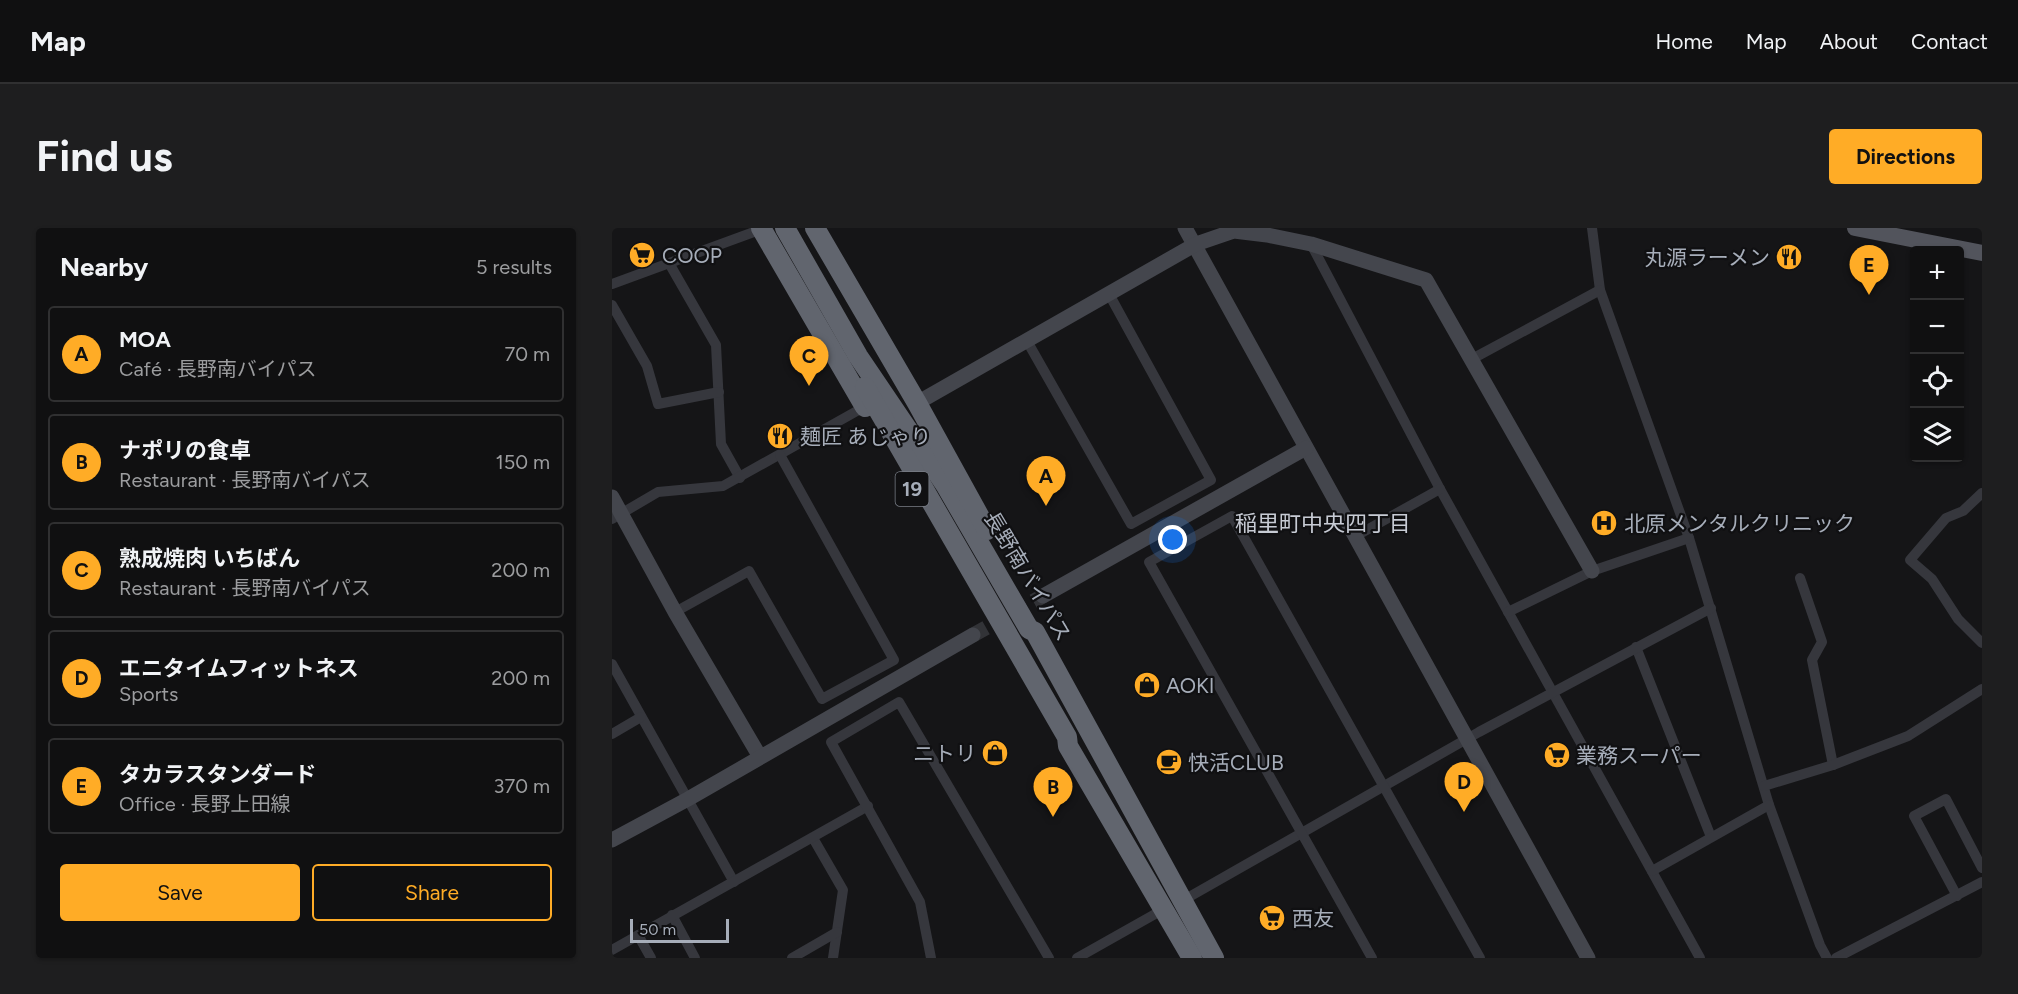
<!DOCTYPE html>
<meta charset="utf-8">
<style>
body{margin:0;font-family:Figtree,"Noto Sans JP",sans-serif;background:#1e1e1f;color:#f1f3f6}
.controls{position:absolute;right:18px;top:18px;display:grid;overflow:hidden;border-radius:6px;box-shadow:0 2px 4px #0004}
.controls button{width:54px;height:54px;display:grid;place-items:center;padding:0;border:0;border-bottom:2px solid #303031;background:#101011;color:#f1f3f6;font:30px sans-serif}
.scale{position:absolute;left:18px;bottom:15px;width:99px;box-sizing:border-box;padding-left:6px;border:3px solid #a6adb9;border-top:0;font-size:16px;line-height:21px;white-space:nowrap;color:#a6adb9;-webkit-text-stroke:4px #101012;paint-order:stroke}
.you{position:absolute;left:561px;top:312px;width:21px;height:21px;margin:-15px;border:4px solid #fff;border-radius:50%;background:#1a73e8;box-shadow:0 0 0 9px #1a73e833}
.badge{display:grid;place-items:center;width:39px;height:39px;border-radius:50%;background:#ffac26;color:#111;font-size:20px;font-weight:700}
.pin{position:absolute;translate:-50% -50px;filter:drop-shadow(0 2px 3px #0008)}
.pin::after{content:'';position:absolute;top:32px;width:21px;height:18px;background:inherit;clip-path:polygon(0 0,100% 0,50% 100%)}
.list{margin:0;padding:0;list-style:none}
h2{display:flex;justify-content:space-between;align-items:center;height:78px;margin:0;padding:0 24px;font-size:26px}
h2 small{font-size:20px;font-weight:400;color:#9c9d9f}
.list li{display:grid;grid-template-columns:39px 1fr auto;gap:18px;align-items:center;box-sizing:border-box;height:96px;margin:0 12px 12px;padding:0 12px;border:2px solid #303031;border-radius:6px}
.list b{display:block;font-size:22px;white-space:nowrap}
.list p{margin:0;font-size:20px;white-space:nowrap;color:#9c9d9f}
.list em{font-size:20px;font-style:normal;color:#9c9d9f}
.actions{display:flex;gap:12px;padding:18px 24px}
.actions a{flex:1;padding:14px 0;border:2px solid #ffac26;border-radius:6px;text-align:center;font-size:21px;color:#ffac26}
.actions .main{background:#ffac26;color:#111}
.icon{flex:none;width:33px;height:33px;fill:none;stroke:currentColor;stroke-width:2;stroke-linecap:round;stroke-linejoin:round}
.map{position:relative;flex:none;width:1370px;height:730px;overflow:hidden;border-radius:6px}
header{display:flex;align-items:center;gap:36px;box-sizing:border-box;height:84px;padding:0 30px;background:#101011;border-bottom:2px solid #303031}
header strong{font-size:28px}
nav{display:flex;gap:33px;margin-inline-start:auto;font-size:21px}
.intro{display:flex;align-items:center;justify-content:space-between;box-sizing:border-box;height:144px;padding:0 36px}
h1{margin:0;font-size:42px}
.button{padding:15px 27px;border-radius:6px;background:#ffac26;color:#111;font-size:21px;font-weight:700}
main{display:flex;gap:36px;padding:0 36px}
aside{flex:1;background:#101011;border-radius:6px;box-shadow:0 2px 4px #0004}
.map>svg:first-child{display:block}
</style>
<header>
<strong>Map</strong>
<nav><a>Home</a><a>Map</a><a>About</a><a>Contact</a></nav>
</header>
<div class="intro"><h1>Find us</h1><a class="button">Directions</a></div>
<main>
<aside>
<h2>Nearby<small>5 results</small></h2>
<ul class="list">
<li><span class="badge">A</span><div><b>MOA</b><p>Café · 長野南バイパス</p></div><em>70 m</em></li>
<li><span class="badge">B</span><div><b>ナポリの食卓</b><p>Restaurant · 長野南バイパス</p></div><em>150 m</em></li>
<li><span class="badge">C</span><div><b>熟成焼肉 いちばん</b><p>Restaurant · 長野南バイパス</p></div><em>200 m</em></li>
<li><span class="badge">D</span><div><b>エニタイムフィットネス</b><p>Sports</p></div><em>200 m</em></li>
<li><span class="badge">E</span><div><b>タカラスタンダード</b><p>Office · 長野上田線</p></div><em>370 m</em></li>
</ul>
<div class="actions"><a class="main">Save</a><a>Share</a></div>
</aside>
<div class="map">
<svg width="1370" height="730" viewBox="0 0 1370 730">
<rect width="100%" height="100%" fill="#151517"/>
<g fill="none" stroke-linecap="round" stroke-linejoin="round">
<path stroke="#323337" stroke-width="15" stroke-dasharray="15 8" stroke-linecap="butt" d="M 361,407 L 431,368"/>
<g stroke="#36373d" stroke-width="10">
<path d="M 980,0 L 988,62 L 1077,310 L 1157,577 L 1208,717 L 1215,730"/>
<path d="M 699,16 L 828,261 L 1088,730"/>
<path d="M 57,35 L 104,117 L 109,216 L 128,250"/>
<path d="M 0,56 L 150,1"/>
<path d="M 0,77 L 35,138 L 46,176 L 107,164"/>
<path d="M 415,113 L 519,296 L 599,252 L 497,66"/>
<path d="M 860,131 L 988,62"/>
<path d="M 1370,265 L 1351,283 L 1334,290 L 1298,332 L 1320,351 L 1346,391 L 1370,415"/>
<path d="M 0,291 L 46,264 L 111,258 L 252,179"/>
<path d="M 744,308 L 828,261"/>
<path d="M 1188,350 L 1210,414 L 1200,432 L 1221,537"/>
<path d="M 63,384 L 137,343 L 210,471 L 282,432 L 168,227"/>
<path d="M 896,384 L 980,343 L 1077,310"/>
<path d="M 1024,419 L 1099,609"/>
<path d="M 0,436 L 122,654"/>
<path d="M 0,506 L 29,489"/>
<path d="M 1152,558 L 1221,537 L 1296,508 L 1370,461"/>
<path d="M 201,610 L 231,662 L 221,730"/>
<path d="M 1040,643 L 1157,577"/>
<path d="M 1345,668 L 1302,588 L 1334,571 L 1370,640"/>
<path d="M 570,673 L 867,504 L 1099,380"/>
<path d="M 60,687 L 83,730"/>
<path d="M 26,707 L 39,730"/>
<path d="M 0,722 L 256,578"/>
<path d="M 180,730 L 225,704"/>
<path d="M 319,730 L 308,674 L 219,514 L 287,474 L 437,730"/>
<path d="M 465,730 L 552,681"/>
<path d="M 760,730 L 537,334 L 620,288 L 868,730"/>
<path d="M 1224,730 L 1370,654"/>
</g>
<g stroke="#44464d" stroke-width="15">
<path d="M 573,0 L 976,730"/>
<path d="M 305,175 L 584,16 L 622,3 L 655,7 L 699,16 L 814,52 L 980,343"/>
<path d="M 0,269 L 63,384 L 148,529"/>
<path d="M 431,368 L 694,220"/>
<path d="M 0,612 L 76,571 L 361,407"/>
</g>
<path stroke="#52545c" stroke-width="16" d="M 1243,0 L 1370,25"/>
<g stroke="#61656e" stroke-width="20">
<path d="M 149,0 L 253,179"/>
<path d="M 173,0 L 246,128 L 334,258 L 417,401 L 423,404 L 602,730"/>
<path d="M 203,0 L 305,175 L 375,302"/>
<path d="M 253,159 L 455,509 L 456,518 L 580,730"/>
</g>
</g>
<defs>
<symbol id="supermarket-disc" viewBox="-11 -11 22 22"><circle r="9.5" fill="#ffac26" stroke="#101012"/><path d="M-6-5.5h2.5l.6 2H6L4.5 2H-2.5L-4.4-4H-6ZM-1.5 3.2a1.3 1.3 0 1 0 .1 0ZM3 3.2a1.3 1.3 0 1 0 .1 0Z" fill="#111"/></symbol>
<symbol id="restaurant-disc" viewBox="-11 -11 22 22"><circle r="9.5" fill="#ffac26" stroke="#101012"/><path d="M-5-6h1v4h1v-4h1v4h1v-4h1v5L-1.5 .5V6h-2V.5L-5-1ZM5-6V6H3V1.5H1.5Q1.5-4 5-6Z" fill="#111"/></symbol>
<symbol id="hospital-disc" viewBox="-11 -11 22 22"><circle r="9.5" fill="#ffac26" stroke="#101012"/><path d="M-5-5h3v3.5h4V-5h3V5h-3V1.5h-4V5h-3Z" fill="#111"/></symbol>
<symbol id="shop-disc" viewBox="-11 -11 22 22"><circle r="9.5" fill="#ffac26" stroke="#101012"/><path d="M-5-2.5h2.3a2.7 3.5 0 0 1 5.4 0H5L5.5 6h-11ZM-1.5-2.5h3a1.5 2.3 0 0 0-3 0Z" fill="#111"/></symbol>
<symbol id="cafe-disc" viewBox="-11 -11 22 22"><circle r="9.5" fill="#ffac26" stroke="#101012"/><path d="M-5.5-4.5H6V0H3Q3 3.5 0 3.5H-2.5Q-5.5 3.5-5.5 0ZM3-3.2v2h1.7v-2ZM-6 4.5H4V6H-6Z" fill="#111"/></symbol>
</defs>
<g fill-rule="evenodd">
<use href="#supermarket-disc" x="15" y="12" width="30" height="30"/>
<use href="#restaurant-disc" x="1162" y="14" width="30" height="30"/>
<use href="#restaurant-disc" x="153" y="193" width="30" height="30"/>
<use href="#hospital-disc" x="977" y="280" width="30" height="30"/>
<use href="#shop-disc" x="520" y="442" width="30" height="30"/>
<use href="#shop-disc" x="368" y="510" width="30" height="30"/>
<use href="#supermarket-disc" x="930" y="512" width="30" height="30"/>
<use href="#cafe-disc" x="542" y="519" width="30" height="30"/>
<use href="#supermarket-disc" x="645" y="675" width="30" height="30"/>
</g>
<g text-anchor="middle" dominant-baseline="central" stroke-width="4.5" stroke-linejoin="round" paint-order="stroke">
<rect fill="#101012" stroke="#797e87" stroke-width="1.5" x="283.5" y="244" width="33" height="34" rx="4.5"/>
<g font-size="20" font-weight="bold" fill="#a6adb9">
<text x="300" y="261">19</text>
</g>
<g font-size="21" fill="#a6adb9" stroke="#101012" text-anchor="start">
<text x="50" y="27">COOP</text>
<text x="1158" y="29" text-anchor="end">丸源ラーメン</text>
<text x="188" y="208">麺匠 あじゃり</text>
<text x="1012" y="295">北原メンタルクリニック</text>
<text x="554" y="457">AOKI</text>
<text x="364" y="525" text-anchor="end">ニトリ</text>
<text x="964" y="527">業務スーパー</text>
<text x="576" y="534">快活CLUB</text>
<text x="680" y="690">西友</text>
</g>
<g font-size="21" fill="#a6adb9" stroke="#101012">
<text transform="translate(416 348) rotate(59)">長野南バイパス</text>
</g>
<g font-size="22" fill="#c7cbd4" stroke="#101012">
<text x="711" y="295">稲里町中央四丁目</text>
</g>
</g>
</svg>
<div class="controls">
<button>+</button>
<button>−</button>
<button><svg class="icon" aria-label="locate" viewBox="0 0 24 24"><circle cx="12" cy="12" r="6"/><path d="M12 2v4M12 18v4M2 12h4M18 12h4"/></svg></button>
<button><svg class="icon" aria-label="layers" viewBox="0 0 24 24"><path d="M12 4l9 5-9 5-9-5zM3 14l9 5 9-5"/></svg></button>
</div>
<div class="scale">50 m</div>
<div class="you"></div>
<div class="pin badge" style="left:434px;top:278px">A</div>
<div class="pin badge" style="left:441px;top:589px">B</div>
<div class="pin badge" style="left:197px;top:158px">C</div>
<div class="pin badge" style="left:852px;top:584px">D</div>
<div class="pin badge" style="left:1257px;top:67px">E</div>
</div>
</main>
